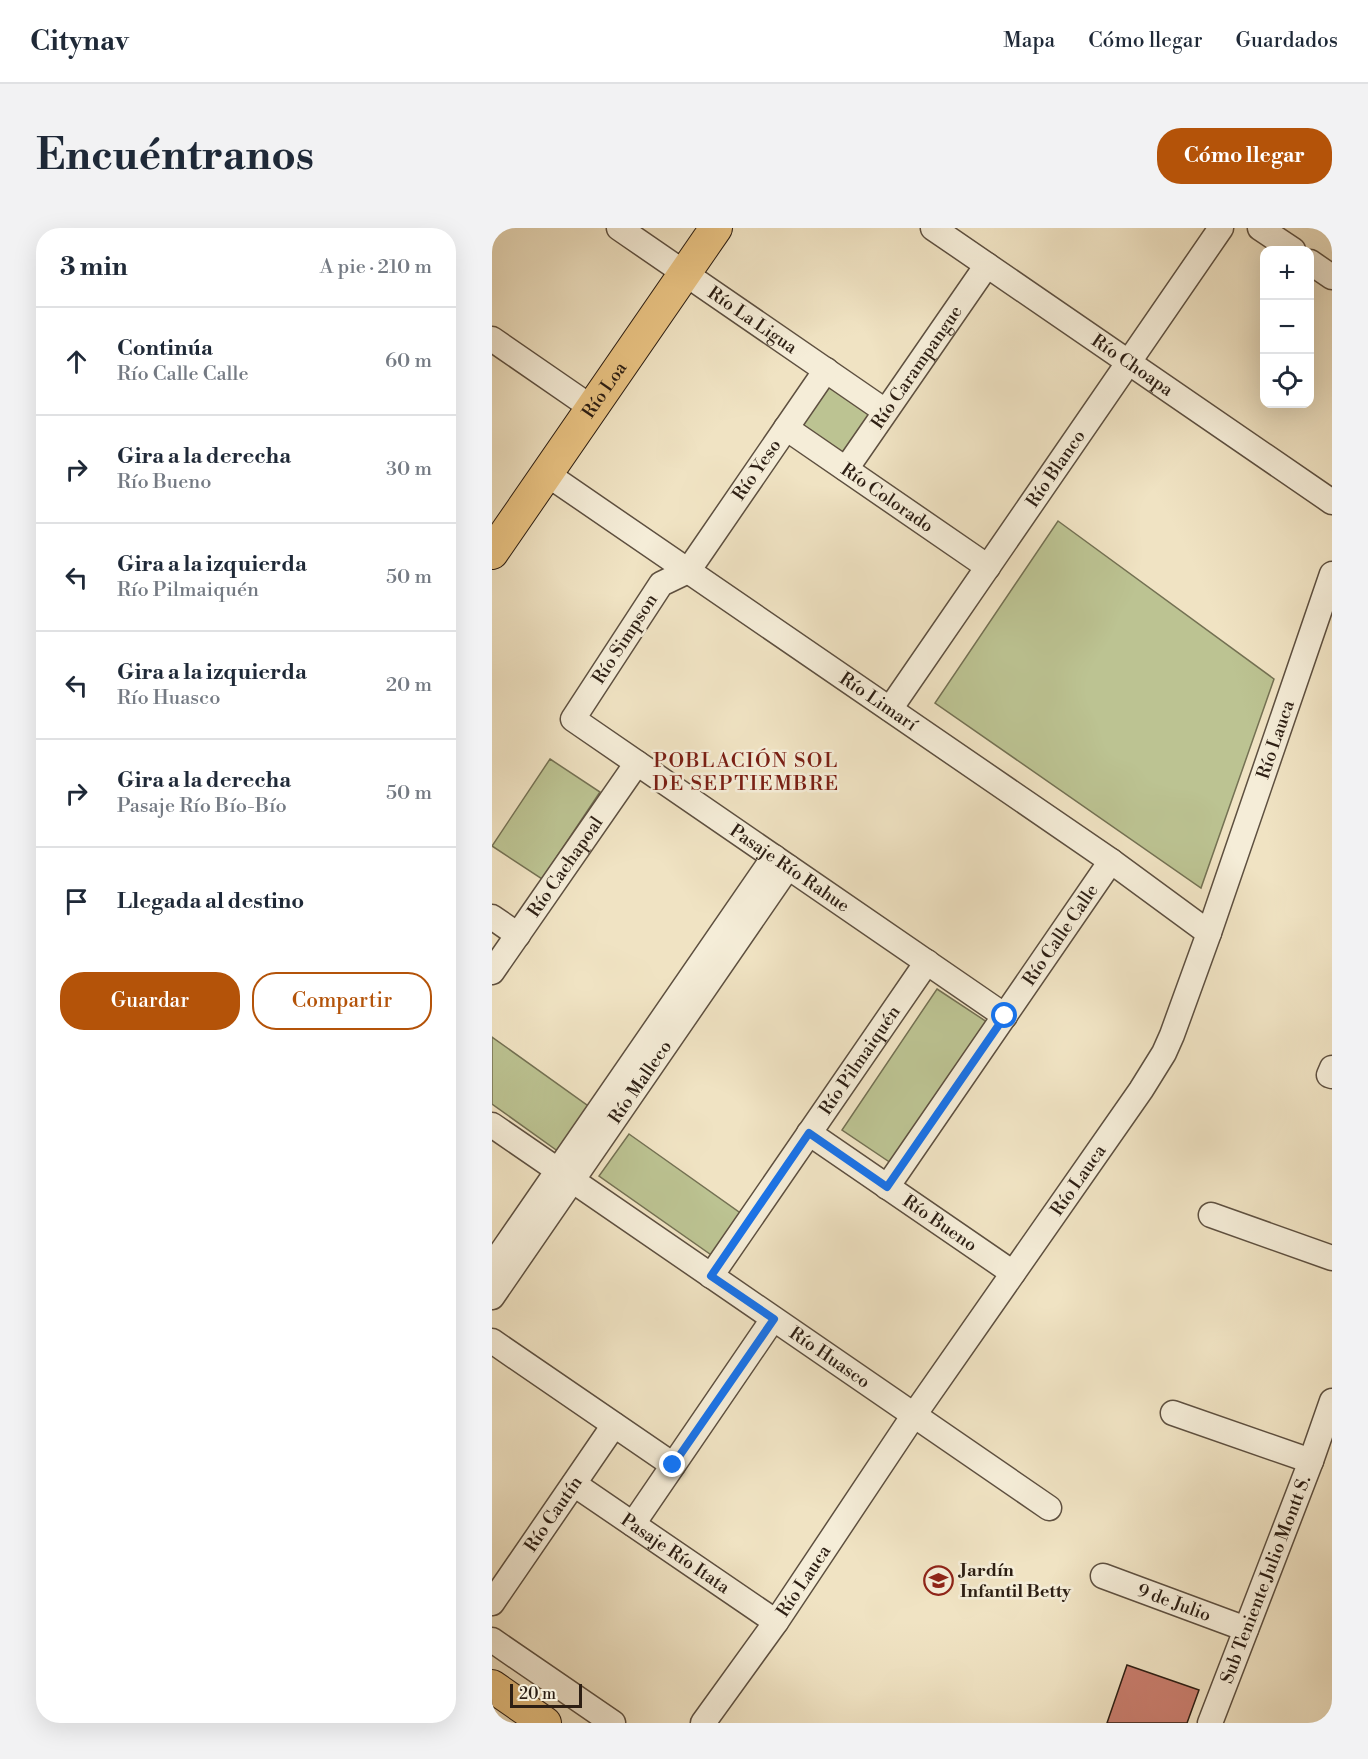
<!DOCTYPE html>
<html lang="es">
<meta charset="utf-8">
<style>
body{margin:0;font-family:"Libre Bodoni",serif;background:#f2f2f3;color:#1f2937}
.controls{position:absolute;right:18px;top:18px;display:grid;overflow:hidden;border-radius:12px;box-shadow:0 6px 24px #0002}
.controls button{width:54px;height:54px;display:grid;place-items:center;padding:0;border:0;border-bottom:2px solid #e0e1e3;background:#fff;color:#1f2937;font:30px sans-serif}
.scale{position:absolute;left:18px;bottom:15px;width:72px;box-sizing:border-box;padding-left:6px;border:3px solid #2d1f14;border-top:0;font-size:16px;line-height:21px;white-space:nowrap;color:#2d1f14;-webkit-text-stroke:4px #f5edd8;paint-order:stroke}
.stop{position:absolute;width:18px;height:18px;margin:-14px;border:4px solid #1a73e8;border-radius:50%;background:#fff}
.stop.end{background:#1a73e8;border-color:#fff;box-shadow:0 2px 6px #0008}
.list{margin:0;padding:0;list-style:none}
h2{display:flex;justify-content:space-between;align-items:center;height:78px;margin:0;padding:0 24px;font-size:26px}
h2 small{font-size:20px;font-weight:400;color:#747a83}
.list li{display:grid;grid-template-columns:39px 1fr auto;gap:18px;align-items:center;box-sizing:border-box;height:108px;padding:0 24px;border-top:2px solid #e0e1e3}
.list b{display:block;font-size:22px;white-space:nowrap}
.list p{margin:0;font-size:20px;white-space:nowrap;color:#747a83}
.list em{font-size:20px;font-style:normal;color:#747a83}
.actions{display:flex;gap:12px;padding:18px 24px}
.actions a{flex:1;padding:14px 0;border:2px solid #b45309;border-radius:24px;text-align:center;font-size:21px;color:#b45309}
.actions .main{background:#b45309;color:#fff}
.icon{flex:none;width:33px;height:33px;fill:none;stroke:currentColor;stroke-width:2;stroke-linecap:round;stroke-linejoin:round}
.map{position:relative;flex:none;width:840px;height:1495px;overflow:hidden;border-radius:24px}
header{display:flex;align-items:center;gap:36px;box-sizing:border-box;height:84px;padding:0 30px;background:#fff;border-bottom:2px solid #e0e1e3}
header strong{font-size:28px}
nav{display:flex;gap:33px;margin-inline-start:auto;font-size:21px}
.intro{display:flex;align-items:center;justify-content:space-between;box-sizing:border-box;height:144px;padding:0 36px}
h1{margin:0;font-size:42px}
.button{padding:15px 27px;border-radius:24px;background:#b45309;color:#fff;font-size:21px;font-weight:700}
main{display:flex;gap:36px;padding:0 36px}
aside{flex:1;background:#fff;border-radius:24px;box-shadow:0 6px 24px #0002}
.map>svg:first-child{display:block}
</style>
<header>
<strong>Citynav</strong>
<nav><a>Mapa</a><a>Cómo llegar</a><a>Guardados</a></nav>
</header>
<div class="intro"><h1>Encuéntranos</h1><a class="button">Cómo llegar</a></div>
<main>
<aside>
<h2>3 min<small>A pie · 210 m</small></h2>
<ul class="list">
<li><svg class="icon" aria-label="ahead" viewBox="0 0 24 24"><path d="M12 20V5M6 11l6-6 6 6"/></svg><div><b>Continúa</b><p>Río Calle Calle</p></div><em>60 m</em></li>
<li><svg class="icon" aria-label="right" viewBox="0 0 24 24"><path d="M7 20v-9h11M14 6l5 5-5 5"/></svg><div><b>Gira a la derecha</b><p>Río Bueno</p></div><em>30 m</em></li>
<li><svg class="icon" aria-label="left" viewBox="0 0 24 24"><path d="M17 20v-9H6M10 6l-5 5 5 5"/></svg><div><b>Gira a la izquierda</b><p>Río Pilmaiquén</p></div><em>50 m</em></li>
<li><svg class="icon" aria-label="left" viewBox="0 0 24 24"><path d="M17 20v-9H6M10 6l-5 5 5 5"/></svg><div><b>Gira a la izquierda</b><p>Río Huasco</p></div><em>20 m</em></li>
<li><svg class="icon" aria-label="right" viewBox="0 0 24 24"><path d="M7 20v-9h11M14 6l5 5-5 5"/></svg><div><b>Gira a la derecha</b><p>Pasaje Río Bío-Bío</p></div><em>50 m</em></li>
<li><svg class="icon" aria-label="arrive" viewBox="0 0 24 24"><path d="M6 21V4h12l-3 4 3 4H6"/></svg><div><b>Llegada al destino</b></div></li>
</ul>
<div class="actions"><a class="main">Guardar</a><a>Compartir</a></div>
</aside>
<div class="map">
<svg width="840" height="1495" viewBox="0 0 840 1495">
<rect width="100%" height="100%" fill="#f0e3c3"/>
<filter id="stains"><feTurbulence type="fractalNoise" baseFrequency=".00333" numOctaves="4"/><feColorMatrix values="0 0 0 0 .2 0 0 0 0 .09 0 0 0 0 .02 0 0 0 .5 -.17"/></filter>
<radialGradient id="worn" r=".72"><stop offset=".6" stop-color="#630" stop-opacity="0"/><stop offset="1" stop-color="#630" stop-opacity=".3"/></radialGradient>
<g fill="#bcc392" stroke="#747153" stroke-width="1.5">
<path d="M 338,151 L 386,184 L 353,230 L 305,197 Z"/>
<path d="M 566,293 L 782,451 L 709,660 L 443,475 Z"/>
<path d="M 58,531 L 108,564 L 50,651 L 0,618 Z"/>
<path d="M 445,761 L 495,794 L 399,935 L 350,902 Z"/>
<path d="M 0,809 L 106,885 L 74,929 L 0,876 Z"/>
<path d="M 137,906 L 254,989 L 225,1031 L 107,948 Z"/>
</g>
<path fill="#c97e6e" stroke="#2d1f14" stroke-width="1.5" d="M 635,1437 L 707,1462 L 695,1495 L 615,1495 Z"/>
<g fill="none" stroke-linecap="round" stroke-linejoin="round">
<defs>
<g id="minor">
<path id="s1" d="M 127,0 L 393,183"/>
<path id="s2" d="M 441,0 L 840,274"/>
<path d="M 768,0 L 801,22"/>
<path d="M 818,34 L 840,49"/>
<path d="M 0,111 L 100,180"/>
<path id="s3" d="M 334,142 L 196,343 L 169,356 L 81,491 L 513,788"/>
<path id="s4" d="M 294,200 L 496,339"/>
<path id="s5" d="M 354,241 L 495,37"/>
<path id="s6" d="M 55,246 L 619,633 L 717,705"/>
<path id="s7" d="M 398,481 L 729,0"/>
<path d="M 0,689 L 26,707"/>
<path id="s8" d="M 0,744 L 145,535"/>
<path d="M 840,840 L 837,847 L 840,848"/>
<path id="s9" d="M 0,897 L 557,1280"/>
<path id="s10" d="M 317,905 L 521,1045"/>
<path id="s11" d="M 395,959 L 619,633"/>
<path d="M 719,987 L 840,1030"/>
<path d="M 0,1038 L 282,629"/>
<path id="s12" d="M 219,1048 L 435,734"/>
<path id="s13" d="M 0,1069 L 296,639"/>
<path d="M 0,1113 L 181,1237"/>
<path d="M 681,1185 L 819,1233"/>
<path id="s14" d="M 82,1256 L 284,1394"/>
<path d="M 141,1296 L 281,1091"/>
<path id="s15" d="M 611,1348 L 754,1401"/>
<path id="s16" d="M 0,1375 L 122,1197"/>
<path d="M 0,1412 L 121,1495"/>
<path id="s17" d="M 211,1495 L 284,1394 L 422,1187 L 649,862 L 672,825 L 680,807 L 717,705 L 840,346"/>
<path id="s18" d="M 718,1495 L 819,1233 L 840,1173"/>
</g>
<g id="major">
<path id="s19" d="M 0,325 L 224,0"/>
<path d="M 0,1458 L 53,1495"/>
</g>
</defs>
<use href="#minor" stroke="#5e5040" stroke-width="27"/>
<use href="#major" stroke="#2d1f14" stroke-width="34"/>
<use href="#minor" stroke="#f5edd8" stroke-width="24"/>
<use href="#major" stroke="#e8c282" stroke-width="32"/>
</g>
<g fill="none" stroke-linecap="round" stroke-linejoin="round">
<path stroke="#1a73e8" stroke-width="8" d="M 181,1237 L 282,1091 L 219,1048 L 317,905 L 395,959 L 513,788"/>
</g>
<defs>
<symbol id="school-ring" viewBox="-11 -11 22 22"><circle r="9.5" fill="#f5edd8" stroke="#8f2418" stroke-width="1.5"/><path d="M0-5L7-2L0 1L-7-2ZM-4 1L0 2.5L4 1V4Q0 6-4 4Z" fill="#8f2418"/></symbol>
</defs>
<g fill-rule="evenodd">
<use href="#school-ring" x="430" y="1336" width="33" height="33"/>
</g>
<g text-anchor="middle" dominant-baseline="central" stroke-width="5" stroke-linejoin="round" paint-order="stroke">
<g font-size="18" fill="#2d1f14" stroke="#f5edd8">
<text stroke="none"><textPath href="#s1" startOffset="162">Río La Ligua</textPath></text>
<text stroke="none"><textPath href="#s2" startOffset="242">Río Choapa</textPath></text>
<text stroke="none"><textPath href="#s5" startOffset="124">Río Carampangue</textPath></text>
<text stroke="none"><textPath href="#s19" startOffset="198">Río Loa</textPath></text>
<text stroke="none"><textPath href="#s7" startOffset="292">Río Blanco</textPath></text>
<text transform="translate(265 242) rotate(-55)">Río Yeso</text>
<text stroke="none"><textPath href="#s4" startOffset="123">Río Colorado</textPath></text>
<text transform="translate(133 411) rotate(-57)">Río Simpson</text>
<text stroke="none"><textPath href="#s6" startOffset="402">Río Limarí</textPath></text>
<text stroke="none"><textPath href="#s17" startOffset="1146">Río Lauca</textPath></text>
<text stroke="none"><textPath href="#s8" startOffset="128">Río Cachapoal</textPath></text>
<text stroke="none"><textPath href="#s3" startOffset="698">Pasaje Río Rahue</textPath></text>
<text stroke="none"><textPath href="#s11" startOffset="306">Río Calle Calle</textPath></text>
<text stroke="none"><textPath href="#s12" startOffset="262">Río Pilmaiquén</textPath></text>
<text stroke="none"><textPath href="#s13" startOffset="261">Río Malleco</textPath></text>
<text stroke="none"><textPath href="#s17" startOffset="660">Río Lauca</textPath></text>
<text stroke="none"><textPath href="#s10" startOffset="159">Río Bueno</textPath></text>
<text stroke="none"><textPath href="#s9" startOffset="410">Río Huasco</textPath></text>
<text stroke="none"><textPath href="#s16" startOffset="108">Río Cautín</textPath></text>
<text stroke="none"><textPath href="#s14" startOffset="123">Pasaje Río Itata</textPath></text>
<text stroke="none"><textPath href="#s18" startOffset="154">Sub Teniente Julio Montt S.</textPath></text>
<text stroke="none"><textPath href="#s17" startOffset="174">Río Lauca</textPath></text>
<text stroke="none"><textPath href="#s15" startOffset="76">9 de Julio</textPath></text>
</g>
<g font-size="18" font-weight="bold" fill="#2d1f14" stroke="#f5edd8" text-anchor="start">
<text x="468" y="1342">Jardín<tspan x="468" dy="21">Infantil Betty</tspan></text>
</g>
<g font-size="20" letter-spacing="1.5" fill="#7a1f14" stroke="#f5edd8">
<text x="254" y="533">POBLACIÓN SOL<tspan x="254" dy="23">DE SEPTIEMBRE</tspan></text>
</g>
</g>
<rect width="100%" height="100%" filter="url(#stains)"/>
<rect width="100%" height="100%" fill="url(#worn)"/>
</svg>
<div class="controls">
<button>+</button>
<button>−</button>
<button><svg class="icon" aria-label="locate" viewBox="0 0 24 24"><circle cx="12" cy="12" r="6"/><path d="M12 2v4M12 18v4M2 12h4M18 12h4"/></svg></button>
</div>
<div class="scale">20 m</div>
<div class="stop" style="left:513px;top:788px"></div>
<div class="stop end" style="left:181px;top:1237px"></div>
</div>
</main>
